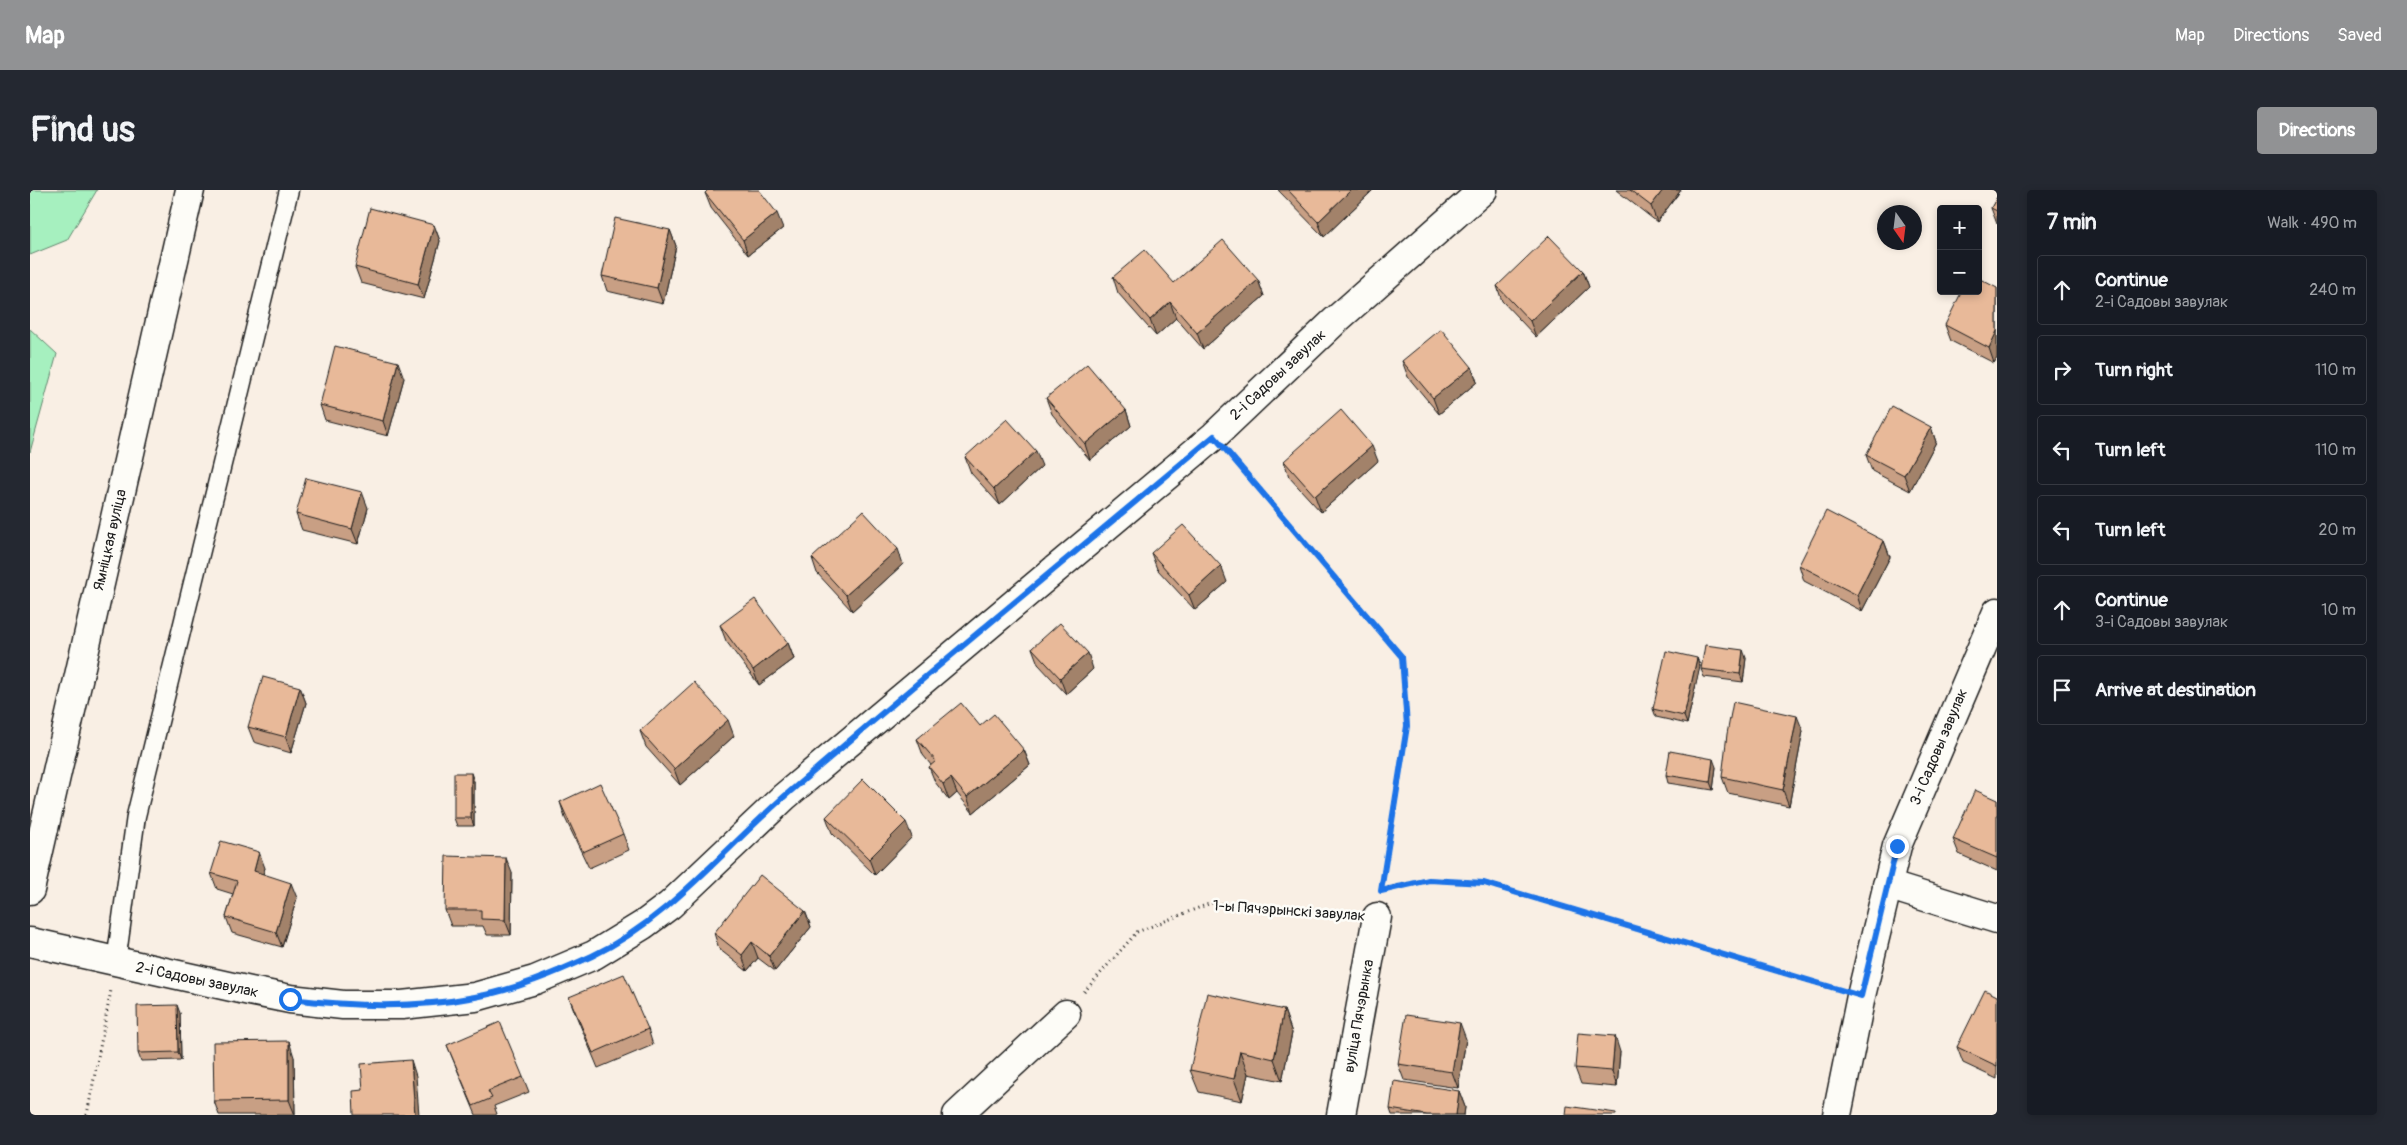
<!DOCTYPE html>
<meta charset="utf-8">
<style>
body{margin:0;font-family:Pangolin,sans-serif;background:#242831;color:#f1f3f6}
.controls{position:absolute;right:15px;top:15px;display:grid;overflow:hidden;border-radius:5px;box-shadow:0 2px 8px #0003}
.controls button{width:45px;height:45px;display:grid;place-items:center;padding:0;border:0;border-bottom:1px solid #363941;background:#171b24;color:#f1f3f6;font:25px sans-serif}
.compass{position:absolute;left:1847px;top:15px;width:45px;height:45px;border-radius:50%;background:#171b24;box-shadow:0 2px 8px #0003;rotate:166deg}
.stop{position:absolute;width:15px;height:15px;margin:-11px;border:4px solid #1a73e8;border-radius:50%;background:#fff}
.stop.end{background:#1a73e8;border-color:#fff;box-shadow:0 1px 5px #0008}
.list{margin:0;padding:0;list-style:none}
h2{display:flex;justify-content:space-between;align-items:center;height:65px;margin:0;padding:0 20px;font-size:21px}
h2 small{font-size:16px;font-weight:400;color:#9ea1a6}
.list li{display:grid;grid-template-columns:32px 1fr auto;gap:15px;align-items:center;box-sizing:border-box;height:70px;margin:0 10px 10px;padding:0 10px;border:1px solid #363941;border-radius:5px}
.list b{display:block;font-size:19px;white-space:nowrap}
.list p{margin:0;font-size:16px;white-space:nowrap;color:#9ea1a6}
.list em{font-size:16px;font-style:normal;color:#9ea1a6}
.icon{flex:none;width:28px;height:28px;fill:none;stroke:currentColor;stroke-width:2;stroke-linecap:round;stroke-linejoin:round}
.map{position:relative;flex:none;width:1967px;height:925px;overflow:hidden;border-radius:5px}
header{display:flex;align-items:center;gap:30px;box-sizing:border-box;height:70px;padding:0 25px;background:#919294;color:#fff}
header strong{font-size:24px}
nav{display:flex;gap:28px;margin-inline-start:auto;font-size:18px}
.intro{display:flex;align-items:center;justify-content:space-between;box-sizing:border-box;height:120px;padding:0 30px}
h1{margin:0;font-size:35px}
.button{padding:12px 22px;border-radius:5px;background:#919294;color:#fff;font-size:18px;font-weight:700}
main{display:flex;gap:30px;padding:0 30px}
aside{flex:1;background:#171b24;border-radius:5px;box-shadow:0 2px 8px #0003}
.map>svg:first-child{display:block}
</style>
<header>
<strong>Map</strong>
<nav><a>Map</a><a>Directions</a><a>Saved</a></nav>
</header>
<div class="intro"><h1>Find us</h1><a class="button">Directions</a></div>
<main>
<div class="map">
<svg width="1967" height="925" viewBox="0 0 1967 925">
<rect width="100%" height="100%" fill="#f9efe4"/>
<filter id="ink" filterUnits="userSpaceOnUse"><feTurbulence type="fractalNoise" baseFrequency=".02" numOctaves="2"/><feDisplacementMap in="SourceGraphic" scale="10" xChannelSelector="R" yChannelSelector="G"/><feConvolveMatrix kernelMatrix="1 2 1 2 8 2 1 2 1" color-interpolation-filters="sRGB"/></filter>
<g filter="url(#ink)">
<g fill="#a6f0bf" stroke="#61866e">
<path d="M 0,0 L 67,0 L 37,50 L 0,65 Z"/>
<path d="M 0,139 L 27,164 L 0,262 Z"/>
</g>
<g fill="none" stroke-linecap="round" stroke-linejoin="round">
<defs>
<path id="service" d="M 86,772 L 106,626 L 259,0"/>
<g id="minor">
<path d="M 1857,695 L 1967,729"/>
<path d="M 0,752 L 220,801 L 260,809 L 313,815 L 372,815 L 445,807 L 505,790 L 564,765 L 613,735 L 640,715 L 754,607 L 1184,246 L 1306,130 L 1453,0"/>
<path d="M 927,925 L 1036,824"/>
<path d="M 1311,925 L 1347,727"/>
<path d="M 1807,925 L 1831,806 L 1867,656 L 1967,422"/>
</g>
<path id="secondary" d="M 0,700 L 160,0"/>
</defs>
<use href="#service" stroke="#1c1c1c" stroke-width="21"/>
<use href="#minor" stroke="#1c1c1c" stroke-width="31"/>
<use href="#secondary" stroke="#1c1c1c" stroke-width="31"/>
<g stroke="#1c1c1c" stroke-width="3" stroke-dasharray="1 4" stroke-linecap="butt">
<path d="M 1204,269 L 1372,467 L 1377,537 L 1351,699"/>
<path d="M 1358,698 L 1399,690 L 1454,693 L 1802,798"/>
<path d="M 1054,802 L 1107,742 L 1181,713 L 1317,724"/>
<path d="M 57,925 L 81,800"/>
</g>
<use href="#service" stroke="#fdfcf7" stroke-width="18"/>
<use href="#minor" stroke="#fdfcf7" stroke-width="28"/>
<use href="#secondary" stroke="#fdfcf7" stroke-width="28"/>
</g>
<g fill="#c89f84" stroke="#1c1c1c">
<path d="M 1248,0 L 1343,0 L 1294,47 Z"/>
<path d="M 1586,0 L 1651,0 L 1627,32 Z"/>
<path d="M 675,3 L 753,38 L 718,65 L 681,18 Z"/>
<path d="M 1967,7 L 1967,34 L 1961,18 Z"/>
<path d="M 404,35 L 410,51 L 394,109 L 331,93 L 325,77 Z"/>
<path d="M 640,40 L 646,56 L 633,114 L 577,101 L 572,86 Z"/>
<path d="M 1553,81 L 1559,97 L 1506,147 L 1472,111 L 1467,96 Z"/>
<path d="M 1083,87 L 1144,93 L 1228,90 L 1234,106 L 1173,159 L 1146,128 L 1126,146 L 1088,103 Z"/>
<path d="M 1967,98 L 1967,168 L 1964,173 L 1921,151 L 1915,135 Z"/>
<path d="M 1372,171 L 1442,177 L 1447,192 L 1409,224 L 1378,187 Z"/>
<path d="M 374,188 L 358,246 L 295,230 L 290,215 Z"/>
<path d="M 1016,208 L 1096,220 L 1101,236 L 1060,270 L 1022,224 Z"/>
<path d="M 1901,237 L 1906,252 L 1880,301 L 1842,281 L 1836,265 Z"/>
<path d="M 935,267 L 1012,276 L 970,315 L 941,283 Z"/>
<path d="M 1254,271 L 1348,271 L 1291,322 L 1259,287 Z"/>
<path d="M 338,318 L 328,354 L 272,340 L 266,324 Z"/>
<path d="M 1854,351 L 1860,367 L 1832,421 L 1774,391 L 1769,375 Z"/>
<path d="M 1121,363 L 1197,392 L 1165,420 L 1127,379 Z"/>
<path d="M 782,368 L 873,374 L 822,421 L 787,383 Z"/>
<path d="M 690,435 L 758,453 L 764,469 L 729,495 L 696,451 Z"/>
<path d="M 1002,458 L 1063,479 L 1036,504 L 1008,474 Z"/>
<path d="M 1667,468 L 1670,476 L 1657,534 L 1626,527 L 1623,519 Z"/>
<path d="M 1716,468 L 1713,492 L 1674,487 L 1671,479 Z"/>
<path d="M 270,497 L 276,513 L 261,563 L 224,552 L 218,537 Z"/>
<path d="M 950,536 L 994,560 L 1000,575 L 943,623 L 927,603 L 919,610 L 905,592 L 899,577 L 901,575 L 893,565 L 887,549 Z"/>
<path d="M 610,541 L 704,546 L 650,595 L 616,557 Z"/>
<path d="M 1773,541 L 1759,616 L 1698,603 L 1692,587 Z"/>
<path d="M 1686,577 L 1683,600 L 1638,593 L 1636,585 Z"/>
<path d="M 444,591 L 444,636 L 427,636 L 424,628 Z"/>
<path d="M 1967,610 L 1967,681 L 1929,664 L 1923,649 Z"/>
<path d="M 530,612 L 593,644 L 599,660 L 559,678 L 535,628 Z"/>
<path d="M 796,627 L 882,647 L 845,685 L 802,643 Z"/>
<path d="M 235,678 L 233,684 L 267,708 L 252,757 L 202,743 L 196,727 L 203,704 L 187,699 L 181,683 Z"/>
<path d="M 482,683 L 481,745 L 457,745 L 453,736 L 421,736 L 415,720 Z"/>
<path d="M 775,721 L 781,737 L 745,781 L 728,768 L 717,781 L 689,759 L 684,743 Z"/>
<path d="M 1967,806 L 1967,889 L 1933,873 L 1927,857 Z"/>
<path d="M 539,807 L 618,839 L 623,855 L 568,878 L 545,823 Z"/>
<path d="M 1254,820 L 1262,843 L 1252,891 L 1218,884 L 1212,911 L 1169,902 L 1160,880 Z"/>
<path d="M 150,823 L 151,870 L 111,871 L 108,863 Z"/>
<path d="M 1436,849 L 1428,898 L 1374,890 L 1368,874 Z"/>
<path d="M 417,855 L 493,887 L 499,902 L 464,916 L 467,924 L 465,925 L 446,925 Z"/>
<path d="M 1590,862 L 1587,897 L 1551,894 L 1545,878 Z"/>
<path d="M 264,867 L 265,925 L 189,925 L 184,911 Z"/>
<path d="M 1429,901 L 1435,917 L 1434,925 L 1362,925 L 1360,919 Z"/>
</g>
<g fill="#a2826b" stroke="#1c1c1c">
<path d="M 1321,0 L 1343,0 L 1294,47 L 1288,32 Z"/>
<path d="M 1633,0 L 1651,0 L 1627,32 L 1621,16 Z"/>
<path d="M 747,23 L 753,38 L 718,65 L 713,50 Z"/>
<path d="M 404,35 L 410,51 L 394,109 L 388,94 Z"/>
<path d="M 640,40 L 646,56 L 633,114 L 627,98 Z"/>
<path d="M 1553,81 L 1559,97 L 1506,147 L 1500,131 Z"/>
<path d="M 1228,90 L 1234,106 L 1173,159 L 1167,143 Z"/>
<path d="M 1140,112 L 1146,128 L 1126,146 L 1120,130 Z"/>
<path d="M 1967,141 L 1967,168 L 1964,173 L 1959,158 Z"/>
<path d="M 368,172 L 374,188 L 358,246 L 353,231 Z"/>
<path d="M 1442,177 L 1447,192 L 1409,224 L 1403,208 Z"/>
<path d="M 1096,220 L 1101,236 L 1060,270 L 1055,254 Z"/>
<path d="M 1901,237 L 1906,252 L 1880,301 L 1874,285 Z"/>
<path d="M 1342,256 L 1348,271 L 1291,322 L 1285,306 Z"/>
<path d="M 1006,261 L 1012,276 L 970,315 L 964,299 Z"/>
<path d="M 332,302 L 338,318 L 328,354 L 322,339 Z"/>
<path d="M 1854,351 L 1860,367 L 1832,421 L 1827,405 Z"/>
<path d="M 868,359 L 873,374 L 822,421 L 816,405 Z"/>
<path d="M 1191,376 L 1197,392 L 1165,420 L 1159,405 Z"/>
<path d="M 758,453 L 764,469 L 729,495 L 723,480 Z"/>
<path d="M 1713,460 L 1716,468 L 1713,492 L 1710,484 Z"/>
<path d="M 1058,463 L 1063,479 L 1036,504 L 1030,488 Z"/>
<path d="M 1667,468 L 1670,476 L 1657,534 L 1654,526 Z"/>
<path d="M 270,497 L 276,513 L 261,563 L 256,547 Z"/>
<path d="M 1767,526 L 1773,541 L 1759,616 L 1753,600 Z"/>
<path d="M 698,530 L 704,546 L 650,595 L 644,579 Z"/>
<path d="M 994,560 L 1000,575 L 943,623 L 937,607 Z"/>
<path d="M 1683,569 L 1686,577 L 1683,600 L 1680,592 Z"/>
<path d="M 441,583 L 444,591 L 444,636 L 441,628 Z"/>
<path d="M 921,588 L 927,603 L 919,610 L 913,594 Z"/>
<path d="M 876,632 L 882,647 L 845,685 L 839,669 Z"/>
<path d="M 229,662 L 235,678 L 229,697 L 224,681 Z"/>
<path d="M 476,668 L 482,683 L 481,745 L 475,730 Z"/>
<path d="M 261,693 L 267,708 L 252,757 L 246,742 Z"/>
<path d="M 775,721 L 781,737 L 745,781 L 739,766 Z"/>
<path d="M 722,752 L 728,768 L 717,781 L 712,765 Z"/>
<path d="M 147,815 L 150,823 L 151,870 L 148,862 Z"/>
<path d="M 1254,820 L 1262,843 L 1252,891 L 1244,869 Z"/>
<path d="M 1430,833 L 1436,849 L 1428,898 L 1422,882 Z"/>
<path d="M 1585,846 L 1590,862 L 1587,897 L 1582,881 Z"/>
<path d="M 259,851 L 264,867 L 265,925 L 259,910 Z"/>
<path d="M 1210,861 L 1218,884 L 1212,911 L 1204,889 Z"/>
<path d="M 381,870 L 386,886 L 389,925 L 385,925 Z"/>
<path d="M 1429,901 L 1435,917 L 1434,925 L 1426,925 Z"/>
</g>
<g fill="#e8b999" stroke="#1c1c1c">
<path d="M 678,0 L 729,0 L 747,23 L 713,50 L 675,3 Z"/>
<path d="M 1258,0 L 1321,0 L 1288,32 Z"/>
<path d="M 1600,0 L 1633,0 L 1621,16 Z"/>
<path d="M 1967,7 L 1967,21 L 1961,18 Z"/>
<path d="M 340,18 L 404,35 L 388,94 L 325,77 Z"/>
<path d="M 585,28 L 640,40 L 627,98 L 572,86 Z"/>
<path d="M 1519,46 L 1553,81 L 1500,131 L 1467,96 Z"/>
<path d="M 1193,50 L 1228,90 L 1167,143 L 1140,112 L 1120,130 L 1083,87 L 1115,60 L 1144,93 Z"/>
<path d="M 1948,88 L 1967,98 L 1967,141 L 1959,158 L 1915,135 L 1932,101 L 1948,101 Z"/>
<path d="M 1411,139 L 1442,177 L 1403,208 L 1372,171 Z"/>
<path d="M 305,156 L 368,172 L 353,231 L 290,215 Z"/>
<path d="M 1057,174 L 1096,220 L 1055,254 L 1016,208 Z"/>
<path d="M 1862,216 L 1901,237 L 1874,285 L 1836,265 Z"/>
<path d="M 1311,220 L 1342,256 L 1285,306 L 1254,271 Z"/>
<path d="M 977,229 L 1006,261 L 964,299 L 935,267 Z"/>
<path d="M 276,288 L 332,302 L 322,339 L 266,324 Z"/>
<path d="M 833,321 L 868,359 L 816,405 L 782,368 Z"/>
<path d="M 1796,321 L 1854,351 L 1827,405 L 1769,375 Z"/>
<path d="M 1153,335 L 1191,376 L 1159,405 L 1121,363 Z"/>
<path d="M 725,409 L 758,453 L 723,480 L 690,435 Z"/>
<path d="M 1030,433 L 1058,463 L 1030,488 L 1002,458 Z"/>
<path d="M 1675,455 L 1713,460 L 1710,484 L 1671,479 Z"/>
<path d="M 1636,461 L 1667,468 L 1654,526 L 1623,519 Z"/>
<path d="M 233,487 L 270,497 L 256,547 L 218,537 Z"/>
<path d="M 664,492 L 698,530 L 644,579 L 610,541 Z"/>
<path d="M 1703,512 L 1767,526 L 1753,600 L 1692,587 L 1697,544 Z"/>
<path d="M 931,513 L 950,536 L 964,524 L 994,560 L 937,607 L 921,588 L 913,594 L 899,577 L 906,571 L 887,549 Z"/>
<path d="M 1640,561 L 1683,569 L 1680,592 L 1636,585 Z"/>
<rect x="424" y="583" width="17" height="45"/>
<path d="M 833,589 L 876,632 L 839,669 L 796,627 Z"/>
<path d="M 570,593 L 593,644 L 553,662 L 530,612 Z"/>
<path d="M 1945,600 L 1967,610 L 1967,668 L 1923,649 Z"/>
<path d="M 191,651 L 229,662 L 224,681 L 261,693 L 246,742 L 196,727 L 207,691 L 181,683 Z"/>
<path d="M 416,666 L 476,668 L 475,730 L 451,729 L 451,720 L 415,720 Z"/>
<path d="M 730,685 L 775,721 L 739,766 L 722,752 L 712,765 L 684,743 Z"/>
<path d="M 594,784 L 618,839 L 563,863 L 539,807 Z"/>
<path d="M 1955,800 L 1967,806 L 1967,876 L 1927,857 Z"/>
<path d="M 1177,803 L 1254,820 L 1244,869 L 1210,861 L 1204,889 L 1160,880 Z"/>
<path d="M 147,815 L 148,862 L 108,863 L 107,816 Z"/>
<path d="M 1376,825 L 1430,833 L 1422,882 L 1368,874 Z"/>
<path d="M 470,832 L 493,887 L 458,901 L 462,908 L 443,916 L 417,855 Z"/>
<path d="M 1548,843 L 1585,846 L 1582,881 L 1545,878 Z"/>
<path d="M 259,851 L 259,910 L 184,911 L 183,852 Z"/>
<path d="M 381,870 L 385,925 L 324,925 L 323,901 L 333,900 L 331,874 Z"/>
<path d="M 1364,891 L 1429,901 L 1426,925 L 1397,925 L 1360,919 Z"/>
<path d="M 1537,916 L 1586,923 L 1586,925 L 1536,925 Z"/>
</g>
</g>
<g fill="none" stroke-linecap="round" stroke-linejoin="round" filter="url(#ink)">
<path stroke="#1a73e8" stroke-width="6" d="M 260,809 C 321,816 384,819 445,807 C 485,800 525,783 562,766 C 639,729 693,660 756,605 C 897,484 1041,366 1184,246 L 1372,467 L 1377,536 L 1351,701 L 1399,690 L 1454,693 L 1831,806 L 1867,656"/>
</g>
<g text-anchor="middle" dominant-baseline="central" stroke-width="5" stroke-linejoin="round" paint-order="stroke">
<g font-size="15" fill="#1c1c1c" stroke="#fdfcf7">
<text transform="translate(1248 185) rotate(-43)">2-і Садовы завулак</text>
<text transform="translate(80 350) rotate(-77)">Ямніцкая вуліца</text>
<text transform="translate(1909 557) rotate(-67)">3-і Садовы завулак</text>
<text transform="translate(1259 721) rotate(4)">1-ы Пячэрынскі завулак</text>
<text transform="translate(167 790) rotate(12)">2-і Садовы завулак</text>
<text transform="translate(1329 826) rotate(-80)">вуліца Пячэрынка</text>
</g>
</g>
</svg>
<div class="controls">
<button>+</button>
<button>−</button>
</div>
<svg class="compass" viewBox="-18 -18 36 36"><path d="M0-13l5 13h-10z" fill="#e53935"/><path d="M0 13l5-13h-10z" fill="#9ea1a6"/></svg>
<div class="stop" style="left:260px;top:809px"></div>
<div class="stop end" style="left:1867px;top:656px"></div>
</div>
<aside>
<h2>7 min<small>Walk · 490 m</small></h2>
<ul class="list">
<li><svg class="icon" aria-label="ahead" viewBox="0 0 24 24"><path d="M12 20V5M6 11l6-6 6 6"/></svg><div><b>Continue</b><p>2-і Садовы завулак</p></div><em>240 m</em></li>
<li><svg class="icon" aria-label="right" viewBox="0 0 24 24"><path d="M7 20v-9h11M14 6l5 5-5 5"/></svg><div><b>Turn right</b></div><em>110 m</em></li>
<li><svg class="icon" aria-label="left" viewBox="0 0 24 24"><path d="M17 20v-9H6M10 6l-5 5 5 5"/></svg><div><b>Turn left</b></div><em>110 m</em></li>
<li><svg class="icon" aria-label="left" viewBox="0 0 24 24"><path d="M17 20v-9H6M10 6l-5 5 5 5"/></svg><div><b>Turn left</b></div><em>20 m</em></li>
<li><svg class="icon" aria-label="ahead" viewBox="0 0 24 24"><path d="M12 20V5M6 11l6-6 6 6"/></svg><div><b>Continue</b><p>3-і Садовы завулак</p></div><em>10 m</em></li>
<li><svg class="icon" aria-label="arrive" viewBox="0 0 24 24"><path d="M6 21V4h12l-3 4 3 4H6"/></svg><div><b>Arrive at destination</b></div></li>
</ul>
</aside>
</main>
